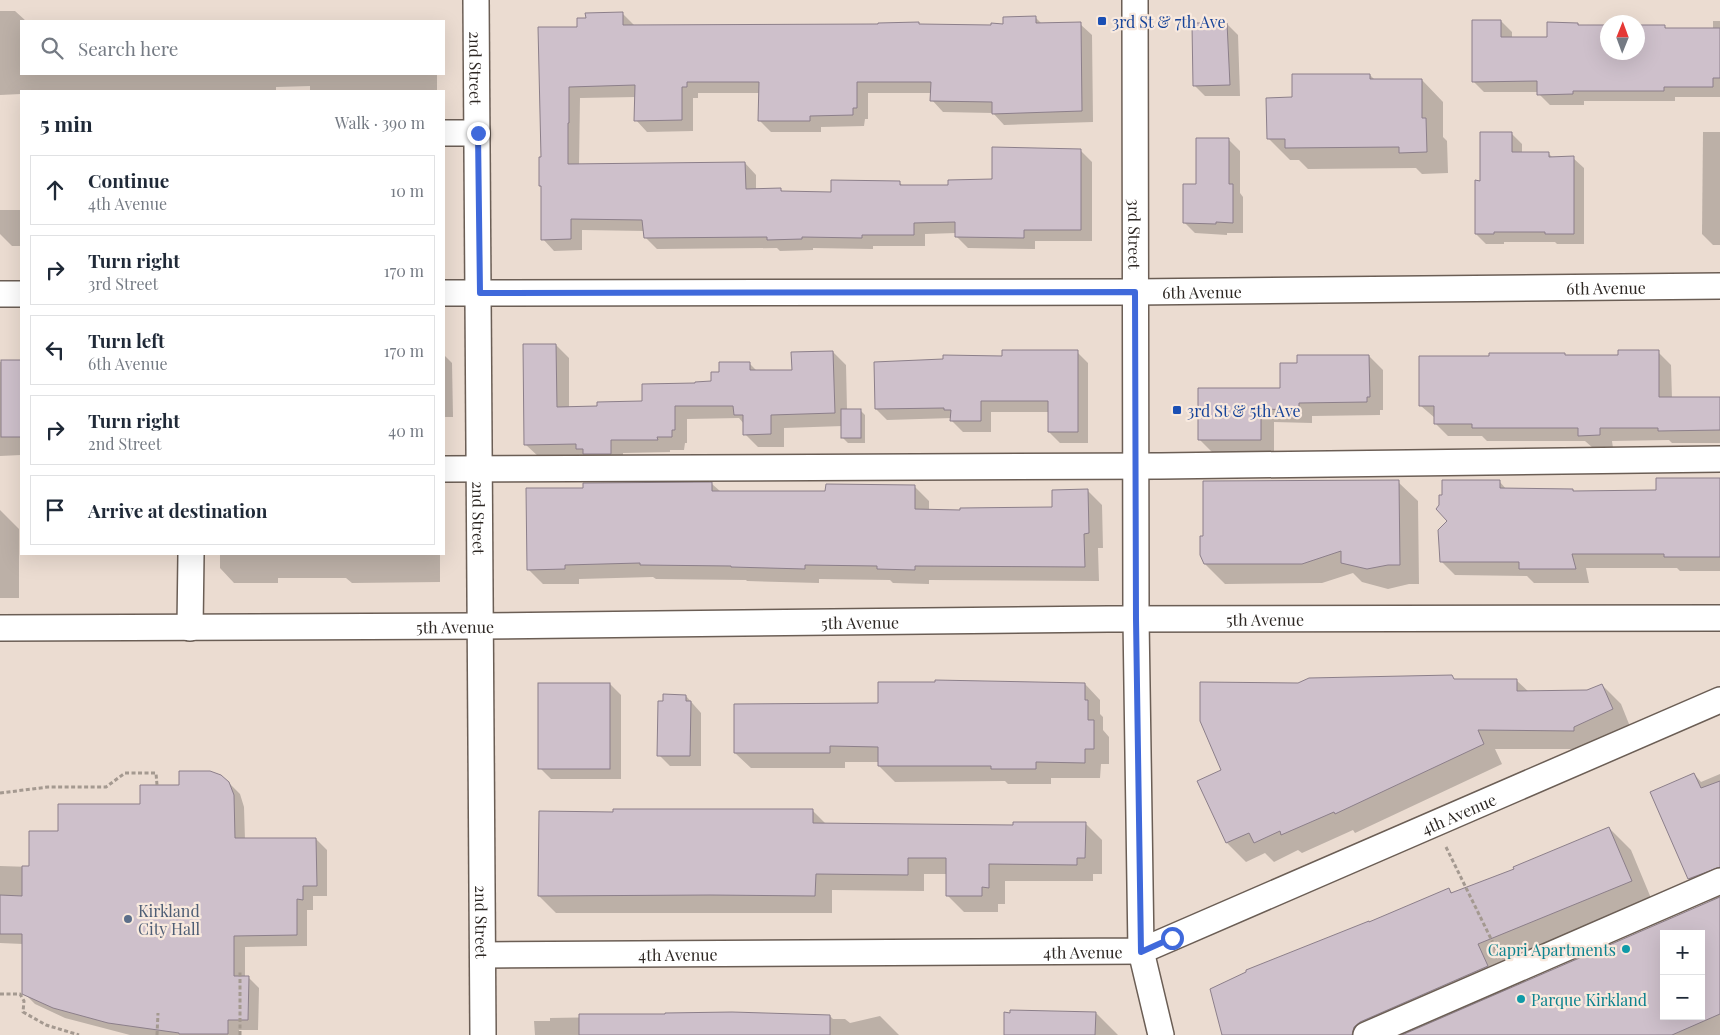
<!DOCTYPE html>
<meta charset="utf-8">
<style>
body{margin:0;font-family:"Playfair Display",serif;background:#f2f2f3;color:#1f2937}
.controls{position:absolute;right:15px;bottom:15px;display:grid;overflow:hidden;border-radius:0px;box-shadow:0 5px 20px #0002}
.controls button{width:45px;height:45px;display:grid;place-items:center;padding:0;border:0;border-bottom:1px solid #e0e1e3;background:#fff;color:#1f2937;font:25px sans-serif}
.compass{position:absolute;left:1600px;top:15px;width:45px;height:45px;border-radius:50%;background:#fff;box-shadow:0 5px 20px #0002;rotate:1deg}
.stop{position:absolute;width:15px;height:15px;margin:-11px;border:4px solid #3f69db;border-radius:50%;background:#fff}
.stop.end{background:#3f69db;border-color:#fff;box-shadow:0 1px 5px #0008}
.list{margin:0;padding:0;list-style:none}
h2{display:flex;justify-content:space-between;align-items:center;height:65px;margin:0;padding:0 20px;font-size:21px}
h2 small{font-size:16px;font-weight:400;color:#747a83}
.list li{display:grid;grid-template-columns:32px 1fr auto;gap:15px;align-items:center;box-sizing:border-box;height:70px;margin:0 10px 10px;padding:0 10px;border:1px solid #e0e1e3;border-radius:0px}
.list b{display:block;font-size:19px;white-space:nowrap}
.list p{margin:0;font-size:16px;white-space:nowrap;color:#747a83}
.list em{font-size:16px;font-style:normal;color:#747a83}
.icon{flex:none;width:28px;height:28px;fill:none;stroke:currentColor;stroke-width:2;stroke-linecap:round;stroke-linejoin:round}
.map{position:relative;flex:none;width:1720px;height:1035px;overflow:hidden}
.search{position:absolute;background:#fff;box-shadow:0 5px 20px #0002;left:20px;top:20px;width:425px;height:55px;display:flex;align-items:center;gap:12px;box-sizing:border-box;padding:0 18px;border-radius:0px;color:#747a83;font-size:19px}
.panel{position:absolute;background:#fff;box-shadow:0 5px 20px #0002;left:20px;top:90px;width:425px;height:465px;border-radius:0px}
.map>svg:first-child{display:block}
</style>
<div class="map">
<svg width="1720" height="1035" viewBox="0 0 1720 1035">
<rect width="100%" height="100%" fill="#ebdcd1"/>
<g fill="#0003" fill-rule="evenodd">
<path d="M 0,11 L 15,11 L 26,21 L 21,21 L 21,74 L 437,74 L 437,91 L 310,91 L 310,86 L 276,87 L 276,91 L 21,91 L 21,94 L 0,95 Z"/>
<path d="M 622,13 L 634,25 L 992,27 L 1035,17 L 1042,24 L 1080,24 L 1092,35 L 1093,122 L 1004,125 L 993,113 L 943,112 L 932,100 L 932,93 L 868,93 L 868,119 L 865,119 L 864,126 L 821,127 L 821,132 L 771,132 L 760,121 L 760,93 L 698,93 L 698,98 L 693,98 L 693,131 L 647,132 L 636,120 L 636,97 L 580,98 L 579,165 L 745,163 L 756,175 L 756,190 L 780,189 L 784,193 L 832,194 L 899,182 L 904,187 L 949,186 L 993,181 L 1080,150 L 1092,162 L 1092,241 L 1035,241 L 1035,249 L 968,248 L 956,236 L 956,233 L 925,234 L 925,246 L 873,246 L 873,249 L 813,248 L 813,250 L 780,251 L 777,248 L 657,249 L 646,238 L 645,231 L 582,230 L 582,250 L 554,251 L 543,239 L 543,188 L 540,186 L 543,158 L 578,28 Z"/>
<path d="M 1501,21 L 1512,32 L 1512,39 L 1548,38 L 1578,24 L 1608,52 L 1638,52 L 1638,26 L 1664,26 L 1667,29 L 1713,29 L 1713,21 L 1720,21 L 1720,97 L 1675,97 L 1675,101 L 1584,101 L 1584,105 L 1550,105 L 1539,94 L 1539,92 L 1484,92 L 1473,81 Z"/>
<path d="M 1227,24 L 1238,35 L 1240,96 L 1205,96 L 1194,85 Z"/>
<path d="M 1370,75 L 1375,80 L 1422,80 L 1443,102 L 1443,137 L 1447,141 L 1448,173 L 1422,174 L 1416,168 L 1308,169 L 1299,160 L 1290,160 L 1268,138 L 1293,98 Z"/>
<path d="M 1703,132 L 1720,132 L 1720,245 L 1713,245 L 1702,234 Z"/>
<path d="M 1512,134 L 1522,144 L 1522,153 L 1548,153 L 1553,158 L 1573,158 L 1584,168 L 1584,244 L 1557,244 L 1555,242 L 1504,242 L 1504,244 L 1486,244 L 1476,234 L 1481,182 Z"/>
<path d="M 1229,140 L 1240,151 L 1240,193 L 1243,197 L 1243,233 L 1227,233 L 1227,235 L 1195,233 L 1184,222 L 1197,186 Z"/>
<path d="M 0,210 L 21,210 L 21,246 L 12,246 L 0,234 Z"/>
<path d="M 556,345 L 569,358 L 569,408 L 598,407 L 643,402 L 712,383 L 720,374 L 750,364 L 757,371 L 793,371 L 833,352 L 846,365 L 847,410 L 860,410 L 865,415 L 865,443 L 848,443 L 843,438 L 843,426 L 784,428 L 784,447 L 758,447 L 745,434 L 744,424 L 739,418 L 687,419 L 687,443 L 685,443 L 684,450 L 670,450 L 670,452 L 623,453 L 623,467 L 539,457 L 525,444 Z"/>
<path d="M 1077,352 L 1088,363 L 1088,443 L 1060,443 L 1049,432 L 1049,412 L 991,412 L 991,432 L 963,432 L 952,421 L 952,418 L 887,420 L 876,409 Z"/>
<path d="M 1658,352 L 1671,365 L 1672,399 L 1720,399 L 1720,443 L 1672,443 L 1669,440 L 1612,441 L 1613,448 L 1593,448 L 1585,441 L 1487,441 L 1482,436 L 1448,436 L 1435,423 L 1435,418 L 1421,406 L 1490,357 L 1564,354 L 1567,356 L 1620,356 Z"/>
<path d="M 444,355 L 452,363 L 453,417 L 444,417 Z"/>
<path d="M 1369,356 L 1383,370 L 1383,410 L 1380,410 L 1380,415 L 1312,416 L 1312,423 L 1274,422 L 1274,453 L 1213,453 L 1199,439 L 1281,389 L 1298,364 Z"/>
<path d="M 0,362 L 21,362 L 21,455 L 0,456 Z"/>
<path d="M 1720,479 L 1720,571 L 1680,571 L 1677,568 L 1586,568 L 1589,583 L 1534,583 L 1527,576 L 1455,575 L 1441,561 L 1499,481 L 1507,490 L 1573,490 L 1575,492 L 1657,491 Z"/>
<path d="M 1398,482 L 1418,501 L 1419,584 L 1409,584 L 1388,589 L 1362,582 L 1353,573 L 1322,583 L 1225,584 L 1205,564 Z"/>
<path d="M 712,484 L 721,492 L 827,492 L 914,486 L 929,501 L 929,511 L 961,511 L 1053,508 L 1087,490 L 1102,505 L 1103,548 L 1098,548 L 1099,581 L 929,580 L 929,584 L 893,583 L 890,580 L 819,579 L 819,583 L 747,581 L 746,580 L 656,579 L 653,577 L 579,579 L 579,584 L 543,584 L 528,569 L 585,489 Z"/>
<path d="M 0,510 L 19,529 L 19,598 L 0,598 Z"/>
<path d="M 220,554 L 440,554 L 440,582 L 352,583 L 346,578 L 278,578 L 278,583 L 234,583 L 220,568 Z"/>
<path d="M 1451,676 L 1455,680 L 1516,680 L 1529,692 L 1588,692 L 1602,685 L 1621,704 L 1631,729 L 1592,749 L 1495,749 L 1502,764 L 1355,833 L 1353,830 L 1302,853 L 1298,850 L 1274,862 L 1265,853 L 1246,862 L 1227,843 L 1222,771 L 1298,685 Z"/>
<path d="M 610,684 L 621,695 L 621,779 L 551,779 L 540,768 Z"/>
<path d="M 1085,684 L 1100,700 L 1100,714 L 1103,717 L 1103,730 L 1109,737 L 1109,764 L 1101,764 L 1100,778 L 1051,778 L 1051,784 L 1008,784 L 1005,781 L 895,782 L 879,766 L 879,762 L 845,762 L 845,768 L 751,768 L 735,753 L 879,704 Z"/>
<path d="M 686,696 L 701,713 L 701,766 L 670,766 L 659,755 Z"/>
<path d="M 1694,774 L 1701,782 L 1720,774 L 1720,1035 L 1223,1035 L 1369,923 L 1449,889 L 1453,894 L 1515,869 L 1609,828 L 1631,850 L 1653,903 L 1499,966 L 1510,990 L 1712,902 L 1689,879 ZM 1664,934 L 1701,934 L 1701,1016 L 1664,1016 Z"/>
<path d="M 229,783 L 240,794 L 244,807 L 245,840 L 316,839 L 327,850 L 327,896 L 313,896 L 313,910 L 307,910 L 307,946 L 245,947 L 245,977 L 248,977 L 259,988 L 258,1030 L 239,1030 L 239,1035 L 130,1035 L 65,1018 L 35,1004 L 24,993 L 23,944 L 0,943 L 0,866 L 31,867 L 60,832 L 141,805 Z"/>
<path d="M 813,811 L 827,825 L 1014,826 L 1085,823 L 1102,840 L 1102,874 L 1093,874 L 1093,881 L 1005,881 L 1005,904 L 998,904 L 998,912 L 964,912 L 947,895 L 947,874 L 924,874 L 924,891 L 832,890 L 832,913 L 556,913 L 539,896 L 614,813 Z"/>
<path d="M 1096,1013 L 1118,1035 L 1005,1035 Z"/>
<path d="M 777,1014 L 798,1014 L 800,1016 L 830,1016 L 833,1019 L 845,1019 L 850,1023 L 880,1016 L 899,1035 L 535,1035 L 534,1021 L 550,1021 L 550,1018 Z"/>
</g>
<g fill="#cec0cb" stroke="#8c7f8a" fill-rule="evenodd">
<path d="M 623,12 L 623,25 L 878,24 L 878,23 L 919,22 L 919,24 L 991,25 L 991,23 L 1003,24 L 1003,17 L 1036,16 L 1036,23 L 1081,22 L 1082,111 L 992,114 L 992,102 L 930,101 L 931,82 L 857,82 L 857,108 L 853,108 L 853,115 L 810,116 L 810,121 L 758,121 L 759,82 L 687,82 L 687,87 L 682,87 L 682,120 L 634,121 L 635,85 L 569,87 L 569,123 L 568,123 L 568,164 L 745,162 L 746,189 L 781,188 L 781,191 L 831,192 L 831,180 L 900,181 L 900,185 L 948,185 L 948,180 L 992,179 L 992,147 L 1081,149 L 1081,230 L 1024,230 L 1024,238 L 955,237 L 955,222 L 914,223 L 914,235 L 862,235 L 862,238 L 802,237 L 802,239 L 767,240 L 767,237 L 644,238 L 642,220 L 571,219 L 571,239 L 541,240 L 541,186 L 539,186 L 539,157 L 541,157 L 538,27 L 577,27 L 577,18 L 586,18 L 585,13 Z"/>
<path d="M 1472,20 L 1501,20 L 1501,37 L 1547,37 L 1547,22 L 1578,23 L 1578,25 L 1608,25 L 1608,52 L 1638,52 L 1638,25 L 1665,25 L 1665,28 L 1720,28 L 1720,78 L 1713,78 L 1713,87 L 1664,87 L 1664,91 L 1573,91 L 1573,94 L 1537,95 L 1537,81 L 1472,82 Z"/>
<path d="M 1195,23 L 1227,23 L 1230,85 L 1193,86 L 1192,25 L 1195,25 Z"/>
<path d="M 1292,74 L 1370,74 L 1370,79 L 1422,79 L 1422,118 L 1426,118 L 1427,152 L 1399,153 L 1399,147 L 1285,148 L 1285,139 L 1267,139 L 1266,98 L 1292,97 Z"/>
<path d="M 1480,132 L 1512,132 L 1512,152 L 1549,152 L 1549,157 L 1574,156 L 1574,234 L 1545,234 L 1545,232 L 1494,232 L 1494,234 L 1475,234 L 1475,180 L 1480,181 Z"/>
<path d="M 1196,138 L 1229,138 L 1229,184 L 1233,184 L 1233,223 L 1216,222 L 1216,224 L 1183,223 L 1183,184 L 1196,184 Z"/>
<path d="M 523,344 L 556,344 L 557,407 L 597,406 L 597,402 L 642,401 L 642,384 L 695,383 L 695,382 L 711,381 L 711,372 L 719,372 L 719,362 L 750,362 L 750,370 L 792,370 L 791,352 L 833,351 L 835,413 L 771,415 L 771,434 L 743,435 L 743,415 L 734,415 L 733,406 L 675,406 L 675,430 L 672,430 L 672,437 L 657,437 L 658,440 L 611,440 L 611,454 L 583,454 L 583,449 L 576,449 L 576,444 L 524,445 Z"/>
<path d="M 1002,350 L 1078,350 L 1078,432 L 1048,432 L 1048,401 L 981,401 L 981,421 L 950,421 L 951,410 L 944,410 L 944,408 L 875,409 L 874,362 L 943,359 L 943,355 L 1002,356 Z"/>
<path d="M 1618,350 L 1659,350 L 1659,397 L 1720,397 L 1720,430 L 1658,431 L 1658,428 L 1600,428 L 1600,435 L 1578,436 L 1578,428 L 1472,428 L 1472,424 L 1434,424 L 1434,406 L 1419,406 L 1419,356 L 1489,356 L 1489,353 L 1565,353 L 1565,355 L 1618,355 Z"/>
<path d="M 1297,355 L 1369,355 L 1370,397 L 1367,397 L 1367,402 L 1299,403 L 1299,410 L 1261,409 L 1261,440 L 1198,440 L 1198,388 L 1280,388 L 1280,363 L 1297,363 Z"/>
<rect x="1" y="360" width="20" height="77"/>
<rect x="841" y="409" width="20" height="29"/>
<path d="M 1656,478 L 1720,478 L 1720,557 L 1664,557 L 1664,554 L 1572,554 L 1576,569 L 1519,569 L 1519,562 L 1440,562 L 1438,530 L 1447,521 L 1436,509 L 1439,505 L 1439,495 L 1442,495 L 1442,480 L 1500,480 L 1500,488 L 1573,489 L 1573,491 L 1656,490 Z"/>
<path d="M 1399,480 L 1400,565 L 1388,565 L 1367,569 L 1341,563 L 1341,551 L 1302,564 L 1204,564 L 1200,555 L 1200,536 L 1203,536 L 1203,481 Z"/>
<path d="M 712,482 L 712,491 L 825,491 L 826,484 L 915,485 L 915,509 L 960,510 L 960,508 L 1052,507 L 1052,490 L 1088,489 L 1089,533 L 1084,534 L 1085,567 L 915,566 L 915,570 L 877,569 L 877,566 L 805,565 L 805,569 L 731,567 L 731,566 L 640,565 L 640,563 L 565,565 L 565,569 L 527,570 L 526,488 L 583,488 L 583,483 Z"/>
<path d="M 1452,675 L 1454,679 L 1517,679 L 1517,691 L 1587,690 L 1602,684 L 1613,709 L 1574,727 L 1574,731 L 1478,730 L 1484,744 L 1335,814 L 1334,812 L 1281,835 L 1280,831 L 1254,843 L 1249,833 L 1226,843 L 1197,781 L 1221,770 L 1200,721 L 1200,682 L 1298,683 L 1309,678 Z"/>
<path d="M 935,680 L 1085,683 L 1085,700 L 1088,700 L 1088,720 L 1094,720 L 1094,749 L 1085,749 L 1085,763 L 1036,762 L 1036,769 L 991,769 L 991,766 L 878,766 L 878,747 L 830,746 L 830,753 L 734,753 L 734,704 L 878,703 L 878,682 L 935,682 Z"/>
<rect x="538" y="683" width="72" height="86"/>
<path d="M 663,694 L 686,695 L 686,701 L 691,701 L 690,756 L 657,756 L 658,701 L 663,701 Z"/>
<path d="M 179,771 L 210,771 L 221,775 L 229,782 L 234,795 L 235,838 L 316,838 L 317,886 L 303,886 L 303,900 L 297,899 L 297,935 L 234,936 L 234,976 L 249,976 L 248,1020 L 228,1020 L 228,1034 L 179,1034 L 179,1033 L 108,1023 L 53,1008 L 22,994 L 22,934 L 0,934 L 0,895 L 22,896 L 22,866 L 29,866 L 29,831 L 58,831 L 58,804 L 140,804 L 140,785 L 179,785 Z"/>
<path d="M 1694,773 L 1701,788 L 1720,781 L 1720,867 L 1688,879 L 1650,792 Z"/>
<path d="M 613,809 L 813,809 L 813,823 L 1013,825 L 1013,822 L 1086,822 L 1085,858 L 1077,858 L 1077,865 L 989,864 L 989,888 L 982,887 L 982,896 L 946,896 L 946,858 L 908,858 L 908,875 L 816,874 L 815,896 L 710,895 L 538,896 L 539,811 L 613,812 Z"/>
<path d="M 1609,827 L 1632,881 L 1478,944 L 1488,966 L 1360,1022 L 1354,1027 L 1352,1035 L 1222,1035 L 1210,989 L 1246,972 L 1246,970 L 1369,921 L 1369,922 L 1449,888 L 1451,893 L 1514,869 L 1513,867 Z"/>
<path d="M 1720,897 L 1720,1014 L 1672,1035 L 1402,1035 ZM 1664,934 L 1701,934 L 1701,1016 L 1664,1016 Z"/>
<path d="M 1010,1010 L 1096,1012 L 1095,1035 L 1004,1035 L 1004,1012 L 1010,1013 Z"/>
<path d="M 732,1012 L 830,1015 L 830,1035 L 579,1035 L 579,1014 L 665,1014 L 665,1013 Z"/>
</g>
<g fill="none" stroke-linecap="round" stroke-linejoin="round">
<defs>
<g id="minor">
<path id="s1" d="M 476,0 L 483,1035"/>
<path id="s2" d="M 1135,0 L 1136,619 L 1141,951 L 1161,1035"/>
<path d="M 444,133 L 477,133"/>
<path id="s3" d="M 444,293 L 1135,292 L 1720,286"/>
<path d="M 0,294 L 21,294"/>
<path d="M 444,469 L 1161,466 L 1720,459"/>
<path id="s4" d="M 0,628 L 480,626 L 1108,619 L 1720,618"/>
<path d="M 190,628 L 191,554"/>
<path id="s5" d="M 483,955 L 1141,951 L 1720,700"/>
<path d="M 1366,1035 L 1720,881"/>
</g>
</defs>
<use href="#minor" stroke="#6b5e55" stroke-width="28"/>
<g stroke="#a49990" stroke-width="3" stroke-dasharray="4 2.5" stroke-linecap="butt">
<path d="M 0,793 L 48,787 L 106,787 L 125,773 L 156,773 L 157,785"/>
<path d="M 1446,847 L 1497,951"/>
<path d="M 0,994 L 20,994 L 24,1001 L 23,1012 L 46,1025 L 79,1035"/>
<path d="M 157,1035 L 158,1013"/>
<path d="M 240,1035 L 240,970"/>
</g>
<use href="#minor" stroke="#fff" stroke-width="25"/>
</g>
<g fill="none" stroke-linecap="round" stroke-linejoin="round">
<path stroke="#3f69db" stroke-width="6" d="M 478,133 L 480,293 L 1135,292 L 1136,619 L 1141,952 L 1172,938"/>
</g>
<g fill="#1a4fb4" stroke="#f8e9de" stroke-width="2">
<rect x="1097" y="16" width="10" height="10" rx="2.5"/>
<rect x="1172" y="405" width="10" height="10" rx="2.5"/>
</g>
<circle fill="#5c6f8a" stroke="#f8e9de" stroke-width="2" cx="128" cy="919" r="5"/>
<g fill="#0f9aa8" stroke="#f8e9de" stroke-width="2">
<circle cx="1626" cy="949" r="5"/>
<circle cx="1521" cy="999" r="5"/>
</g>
<g text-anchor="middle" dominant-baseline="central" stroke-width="4.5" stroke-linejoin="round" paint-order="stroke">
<g font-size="16" fill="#164399" stroke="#f8e9de" text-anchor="start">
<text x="1112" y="21">3rd St &amp; 7th Ave</text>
<text x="1187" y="410">3rd St &amp; 5th Ave</text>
</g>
<g font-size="16" fill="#2d2723" stroke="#f8e9de">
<text stroke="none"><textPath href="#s1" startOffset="68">2nd Street</textPath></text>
<text stroke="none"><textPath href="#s2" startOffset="234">3rd Street</textPath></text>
<text stroke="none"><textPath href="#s3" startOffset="1162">6th Avenue</textPath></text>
<text stroke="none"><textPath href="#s3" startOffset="758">6th Avenue</textPath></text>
<text stroke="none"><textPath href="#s1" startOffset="518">2nd Street</textPath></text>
<text stroke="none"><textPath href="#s4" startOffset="1265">5th Avenue</textPath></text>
<text stroke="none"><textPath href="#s4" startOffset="860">5th Avenue</textPath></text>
<text stroke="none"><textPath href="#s4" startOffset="455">5th Avenue</textPath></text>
<text stroke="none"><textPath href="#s5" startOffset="1004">4th Avenue</textPath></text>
<text stroke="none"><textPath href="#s1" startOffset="922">2nd Street</textPath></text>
<text stroke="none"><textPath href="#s5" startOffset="600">4th Avenue</textPath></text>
<text stroke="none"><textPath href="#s5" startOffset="195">4th Avenue</textPath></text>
</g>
<g font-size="16" fill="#4e5e75" stroke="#f8e9de" text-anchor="start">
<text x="138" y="910">Kirkland<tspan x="138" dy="18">City Hall</tspan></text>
</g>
<g font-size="16" fill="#0d838f" stroke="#f8e9de" text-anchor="end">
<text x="1616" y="949">Capri Apartments</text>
<text x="1531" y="999" text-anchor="start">Parque Kirkland</text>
</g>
</g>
</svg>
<div class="controls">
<button>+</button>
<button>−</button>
</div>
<svg class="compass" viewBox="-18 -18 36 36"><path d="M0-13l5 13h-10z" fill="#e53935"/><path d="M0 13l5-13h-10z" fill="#747a83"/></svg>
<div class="stop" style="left:1172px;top:938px"></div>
<div class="stop end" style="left:478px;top:133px"></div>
<div class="search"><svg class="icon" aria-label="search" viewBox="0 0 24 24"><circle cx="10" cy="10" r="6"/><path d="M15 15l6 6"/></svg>Search here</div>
<section class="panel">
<h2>5 min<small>Walk · 390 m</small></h2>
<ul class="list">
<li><svg class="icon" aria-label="ahead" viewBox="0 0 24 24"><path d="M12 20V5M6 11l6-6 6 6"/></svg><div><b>Continue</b><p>4th Avenue</p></div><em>10 m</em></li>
<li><svg class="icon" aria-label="right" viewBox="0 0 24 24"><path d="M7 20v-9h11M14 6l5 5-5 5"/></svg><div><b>Turn right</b><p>3rd Street</p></div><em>170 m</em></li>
<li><svg class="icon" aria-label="left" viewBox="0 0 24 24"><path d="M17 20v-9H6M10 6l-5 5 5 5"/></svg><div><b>Turn left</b><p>6th Avenue</p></div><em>170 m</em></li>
<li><svg class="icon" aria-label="right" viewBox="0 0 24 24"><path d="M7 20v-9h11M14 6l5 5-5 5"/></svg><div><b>Turn right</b><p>2nd Street</p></div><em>40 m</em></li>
<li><svg class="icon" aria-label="arrive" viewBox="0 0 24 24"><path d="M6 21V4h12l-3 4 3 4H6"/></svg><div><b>Arrive at destination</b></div></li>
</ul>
</section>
</div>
